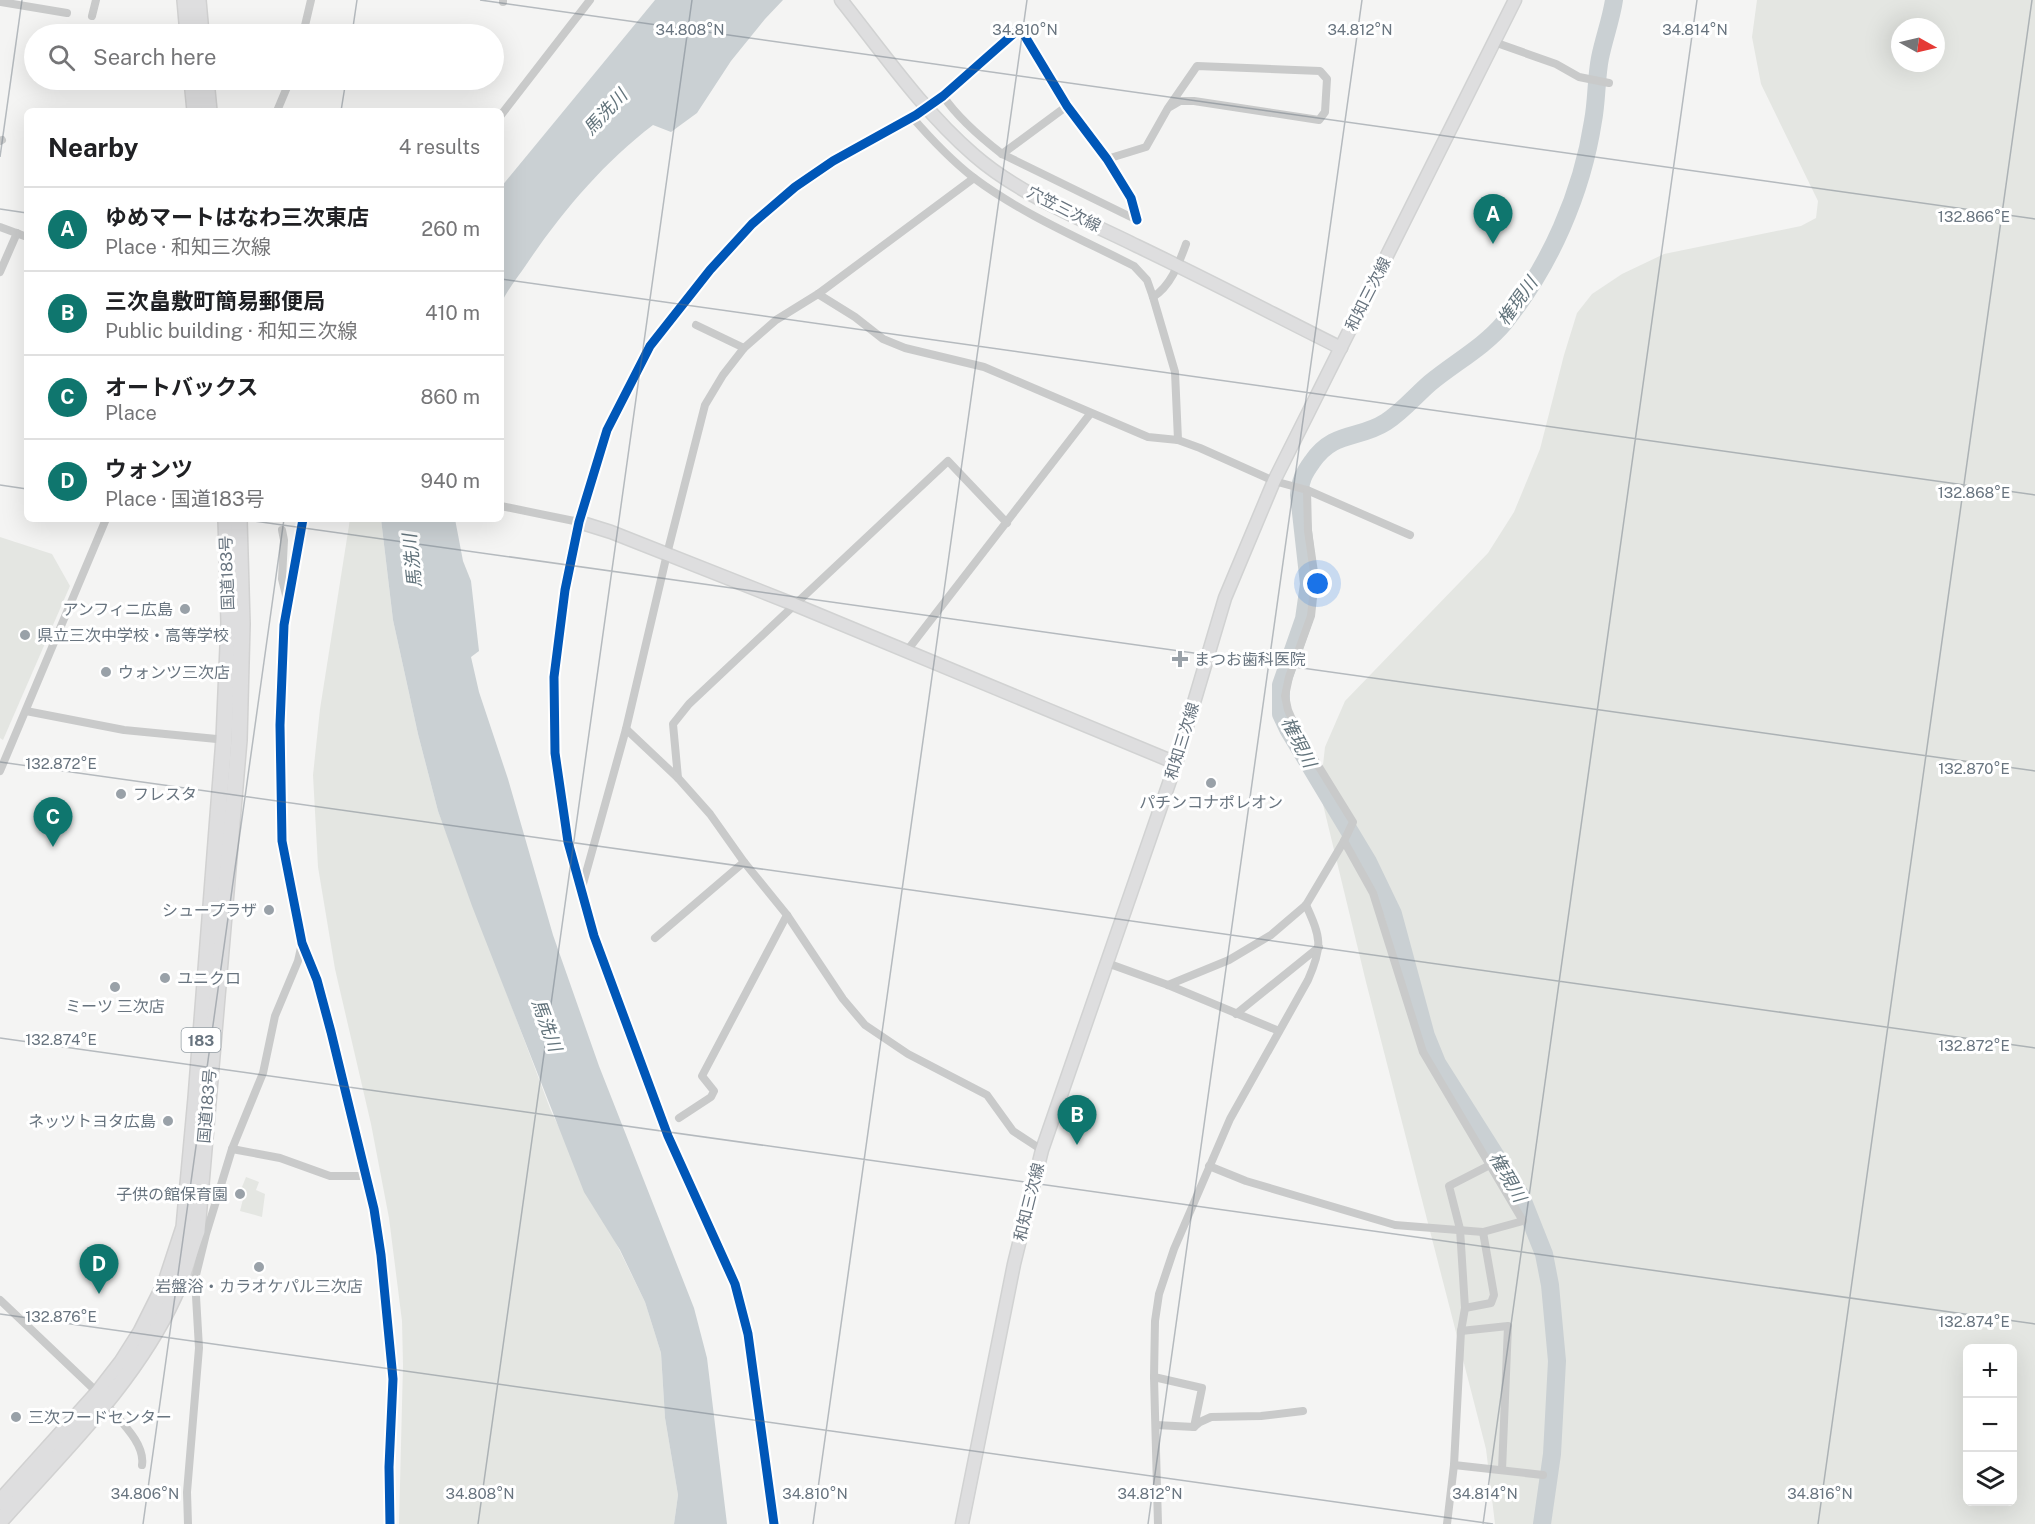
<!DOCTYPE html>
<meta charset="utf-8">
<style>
body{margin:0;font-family:"Public Sans","Noto Sans JP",sans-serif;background:#f2f2f2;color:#202124}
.controls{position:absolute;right:18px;bottom:18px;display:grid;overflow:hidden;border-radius:9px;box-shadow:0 6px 24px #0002}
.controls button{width:54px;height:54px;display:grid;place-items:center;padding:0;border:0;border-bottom:2px solid #e0e0e0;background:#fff;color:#202124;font:30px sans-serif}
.compass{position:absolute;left:1891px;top:18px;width:54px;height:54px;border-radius:50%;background:#fff;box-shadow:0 6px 24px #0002;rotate:98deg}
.you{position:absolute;left:1318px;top:584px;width:21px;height:21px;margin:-15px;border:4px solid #fff;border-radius:50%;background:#1a73e8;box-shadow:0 0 0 9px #1a73e833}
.badge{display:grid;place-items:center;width:39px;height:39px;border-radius:50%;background:#0f766e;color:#fff;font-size:20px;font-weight:700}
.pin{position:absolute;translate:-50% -50px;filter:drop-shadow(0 2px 3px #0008)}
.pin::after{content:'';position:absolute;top:32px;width:21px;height:18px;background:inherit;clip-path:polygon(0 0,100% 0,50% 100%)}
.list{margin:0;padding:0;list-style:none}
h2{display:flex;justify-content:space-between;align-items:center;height:78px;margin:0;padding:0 24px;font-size:26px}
h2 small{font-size:20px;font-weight:400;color:#757577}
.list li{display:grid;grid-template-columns:39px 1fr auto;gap:18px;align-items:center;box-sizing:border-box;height:84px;padding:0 24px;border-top:2px solid #e0e0e0}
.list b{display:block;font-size:22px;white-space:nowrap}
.list p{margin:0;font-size:20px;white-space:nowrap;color:#757577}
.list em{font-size:20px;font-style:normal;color:#757577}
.icon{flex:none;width:33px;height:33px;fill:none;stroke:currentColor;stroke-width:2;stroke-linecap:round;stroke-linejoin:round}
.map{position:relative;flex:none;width:2035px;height:1524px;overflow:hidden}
.search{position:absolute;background:#fff;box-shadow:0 6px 24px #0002;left:24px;top:24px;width:480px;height:66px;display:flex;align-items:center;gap:15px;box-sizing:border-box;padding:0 21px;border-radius:33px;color:#757577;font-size:22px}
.panel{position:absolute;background:#fff;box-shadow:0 6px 24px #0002;left:24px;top:108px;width:480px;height:414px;border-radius:9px}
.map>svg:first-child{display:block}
</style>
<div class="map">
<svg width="2035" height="1524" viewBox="0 0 2035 1524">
<rect width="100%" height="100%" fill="#f4f4f3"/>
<g fill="#e4e6e2" fill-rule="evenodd">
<path d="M 1757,0 L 2035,0 L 2035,1524 L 1495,1524 L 1486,1449 L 1366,982 L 1320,792 L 1325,747 L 1345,701 L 1488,553 L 1514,512 L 1540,449 L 1564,355 L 1577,313 L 1592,294 L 1622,274 L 1664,254 L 1801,226 L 1816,218 L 1818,201 L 1761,84 L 1752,37 ZM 1900,27 L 1936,27 L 1936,63 L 1900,63 ZM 1968,1348 L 2012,1348 L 2012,1502 L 1968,1502 Z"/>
<path d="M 350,519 L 381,519 L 393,620 L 418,734 L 438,811 L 551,1111 L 645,1302 L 661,1353 L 665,1418 L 678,1495 L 674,1524 L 399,1524 L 403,1365 L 402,1321 L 389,1218 L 371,1124 L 335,969 L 318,867 L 313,775 L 320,709 Z"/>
<path d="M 0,537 L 52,554 L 70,586 L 3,740 L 0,738 Z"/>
<path d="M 246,1177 L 259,1182 L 256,1190 L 265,1194 L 262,1217 L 240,1211 L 243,1199 L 238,1197 Z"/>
</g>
<g fill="#cad0d3">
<path d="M 655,0 L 783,0 L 765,19 L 731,61 L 697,113 L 671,132 L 653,125 C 603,163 561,213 526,265 C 518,277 507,290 501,304 L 501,187 Z"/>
<path d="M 381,519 L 455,519 L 463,561 L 471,581 L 479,651 L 471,657 L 479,692 L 508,779 L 553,935 L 599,1066 L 694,1308 L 707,1358 L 727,1524 L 674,1524 L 678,1495 L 665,1418 L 661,1353 L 645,1302 L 620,1250 L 584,1192 L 472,906 L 438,811 L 418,734 L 393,620 Z"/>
</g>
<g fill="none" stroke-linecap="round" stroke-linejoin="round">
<path stroke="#cad0d3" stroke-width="18" d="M 1542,1524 L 1552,1454 L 1557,1361 L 1550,1285 L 1544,1254 L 1521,1196 L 1437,1063 L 1426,1036 L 1393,914 L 1368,862 L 1288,729 L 1281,714 L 1281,685 L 1304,619 L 1309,584 L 1299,495 C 1300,481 1304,473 1312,462 C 1334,430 1358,440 1386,422 C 1403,411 1415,396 1430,383 C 1454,363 1484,347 1504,323 C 1550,266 1582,193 1593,121 C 1597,100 1596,78 1600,58 C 1604,38 1611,20 1614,0"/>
<path stroke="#d1d4d6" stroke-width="8" stroke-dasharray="8 4" stroke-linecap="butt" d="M 916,115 L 943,96"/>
<defs>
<g id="secondary">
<path d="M 841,0 C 883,53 923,111 974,155 C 1021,196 1083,219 1137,246 C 1206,279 1273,314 1341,348"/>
<path d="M 579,522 L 611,532 L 793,604 L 1176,763"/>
<path d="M 962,1524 L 1014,1264 L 1042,1150 L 1176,763 L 1225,598 L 1274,481 L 1515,0"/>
</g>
<g id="highway">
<path d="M 185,0 L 188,34"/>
<path d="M 198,0 L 201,34"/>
<path d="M 192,80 L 195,111"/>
<path d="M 206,80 L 209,111"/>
<path d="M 0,1502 L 98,1393 L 122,1362 L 141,1332 L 166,1282 L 184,1227 L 196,1098 L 224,739 L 229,623 L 226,519"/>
<path d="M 0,1521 C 62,1451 135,1382 174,1296 C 184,1276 189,1252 197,1231 L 239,740 L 242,624 L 239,519"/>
</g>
</defs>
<use href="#secondary" stroke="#d1d2d2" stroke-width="15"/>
<use href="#highway" stroke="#d1d1d1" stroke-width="18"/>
<g stroke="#c9caca" stroke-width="8">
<path d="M 1,0 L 1,2 L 67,13"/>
<path d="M 503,2 L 503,0"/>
<path d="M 92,16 L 96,0"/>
<path d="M 1020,28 L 1067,106 L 1107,159 L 1131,198 L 1137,220 L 1002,154 C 980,137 958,118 943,96 Z"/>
<path d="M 303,34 L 311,0"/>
<path d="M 1494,42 L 1556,64 L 1579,77 L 1609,83"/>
<path d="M 277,111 L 290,80"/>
<path d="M 501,115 L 590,0"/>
<path d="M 912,117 C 931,139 951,160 974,178 C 1022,214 1081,239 1134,266 L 1147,280 L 1153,297 L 1175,372 L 1178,440"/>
<path d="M 0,141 L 2,140"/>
<path d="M 1002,154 L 1067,106"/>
<path d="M 1107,159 L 1146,147 L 1168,108 L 1180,101 L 1194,101 L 1319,120 L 1325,112 L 1327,79 L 1320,71 L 1197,66 L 1168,108"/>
<path d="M 0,227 L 27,237"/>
<path d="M 0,272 L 17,233"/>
<path d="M 818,294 L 855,317 L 883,339 L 905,348 L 984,367 L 1148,437 L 1178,440 L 1200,448 L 1274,481 L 1307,490 L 1410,535"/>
<path d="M 1153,297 C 1171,286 1179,263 1186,244"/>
<path d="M 696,325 L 744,348"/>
<path d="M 501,506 L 579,522"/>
<path d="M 303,519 L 284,625 L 280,725 L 282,841 L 302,943 L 317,980 L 331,1032 L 374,1209 L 381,1255 L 393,1379 L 389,1467 L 390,1524"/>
<path d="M 282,530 L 284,540 L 282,579 L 287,599"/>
<path d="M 906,652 L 1090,414"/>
<path d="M 26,711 L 124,730 L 227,740"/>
<path d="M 626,729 L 678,778 L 710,814 L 744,862 L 787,915 L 843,999 L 865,1025 L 908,1054 L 987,1095 L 1013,1131 L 1042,1150"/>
<path d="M 0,771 L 106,519"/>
<path d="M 678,778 L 673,724 L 689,704 L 948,461 L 1007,523"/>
<path d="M 581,891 L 626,729 L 667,554 L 705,405 L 723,375 L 744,348 L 776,320 L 818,294 L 974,178"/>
<path d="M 655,938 L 744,862"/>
<path d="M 1107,963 L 1168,985 L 1279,1031"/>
<path d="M 1168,985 L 1229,960 L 1271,935 L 1306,905 L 1344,841 L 1353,822 L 1298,733 L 1288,710 L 1285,696 L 1289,677 L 1311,616 L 1315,579 L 1308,531 L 1307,490"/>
<path d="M 1236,1014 L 1319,947"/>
<path d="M 679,1118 L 711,1097 L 714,1091 L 702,1076 L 787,915"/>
<path d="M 232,1149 L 280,1158 L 330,1176 L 365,1176"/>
<path d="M 1209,1166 L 1246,1181 L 1395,1225 L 1483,1232 L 1523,1221 L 1423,1052 L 1373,893 L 1344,841"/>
<path d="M 0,1300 L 98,1393 C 111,1414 146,1440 142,1465"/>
<path d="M 1465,1308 L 1491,1303 L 1494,1295 L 1483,1232"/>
<path d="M 1461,1331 L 1508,1326 L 1502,1470"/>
<path d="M 1154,1377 L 1202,1388 L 1194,1427"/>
<path d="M 1156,1425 L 1194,1427 L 1200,1422 L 1211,1417 L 1261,1416 L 1303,1411"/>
<path d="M 1454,1465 L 1543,1475"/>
<path d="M 188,1524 L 187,1492 L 199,1348 L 195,1279 L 206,1234 L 232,1149 L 263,1073 L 275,1016 L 298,961 L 302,943"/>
<path d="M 774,1524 L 748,1334 L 735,1284 L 668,1136 L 594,936 L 568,842 L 555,753 L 554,677 L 565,590 L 579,522 L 607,430 L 650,346 L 710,270 L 752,224 L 795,187 L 833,161 L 916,115"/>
<path d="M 1158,1524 L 1154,1377 L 1155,1321 L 1159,1294 L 1174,1249 L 1230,1119 L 1308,980 C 1323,946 1321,938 1306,905"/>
<path d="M 1447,1524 L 1454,1465 L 1461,1331 L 1465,1308 L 1460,1229 L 1449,1186 L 1490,1165"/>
</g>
<use href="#secondary" stroke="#dededf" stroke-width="12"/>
<use href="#highway" stroke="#dededf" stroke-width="15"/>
<defs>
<g id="cycleway">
<path d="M 303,519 L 284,625 L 280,725 L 282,841 L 302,943 L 317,980 L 331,1032 L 374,1209 L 381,1255 L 393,1379 L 389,1467 L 390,1524"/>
<path d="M 774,1524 L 748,1334 L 735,1284 L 668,1136 L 594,936 L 568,842 L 555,753 L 554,677 L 565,590 L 579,522 L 607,430 L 650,346 L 710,270 L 752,224 L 795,187 L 833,161 L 916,115 L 943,96 L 1020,28 L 1067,106 L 1107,159 L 1131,198 L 1137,220"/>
</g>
</defs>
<use href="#cycleway" stroke="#fff" stroke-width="13"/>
<use href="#cycleway" stroke="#0057b8" stroke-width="9"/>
</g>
<path fill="none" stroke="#68747f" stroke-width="1.5" stroke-opacity="0.45" d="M 480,0 L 2035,219M 352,34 L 357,0M 341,111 L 346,80M 0,157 L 22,0M 0,209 L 27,213M 501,279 L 2035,495M 0,485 L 27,489M 240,519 L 2035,771M 0,762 L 2035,1048M 0,1038 L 2035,1324M 0,1314 L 1493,1524M 143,1524 L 284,519M 478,1524 L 692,0M 813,1524 L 1027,0M 1148,1524 L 1362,0M 1483,1524 L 1697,0M 1818,1524 L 2032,0"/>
<g fill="#99a1a8" stroke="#fff" stroke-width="2">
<circle cx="185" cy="609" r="6"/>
<circle cx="25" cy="635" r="6"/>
<path d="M1177 650h6v6h6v6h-6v6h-6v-6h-6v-6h6z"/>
<circle cx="106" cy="672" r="6"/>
<circle cx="1211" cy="783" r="6"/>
<circle cx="121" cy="794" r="6"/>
<circle cx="269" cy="910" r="6"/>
<circle cx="165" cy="978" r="6"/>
<circle cx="115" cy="987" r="6"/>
<circle cx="168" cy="1121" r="6"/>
<circle cx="240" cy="1194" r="6"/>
<circle cx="259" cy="1267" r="6"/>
<circle cx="16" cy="1417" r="6"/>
</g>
<g text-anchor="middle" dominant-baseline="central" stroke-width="6" stroke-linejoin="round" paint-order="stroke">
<rect fill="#fff" stroke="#959ea5" stroke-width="1.5" x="181.5" y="1028" width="39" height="24" rx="4.5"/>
<g font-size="15" font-weight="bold" fill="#68747f">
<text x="201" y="1040">183</text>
</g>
<g font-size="16" fill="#68747f" stroke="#fff">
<text transform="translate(1064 209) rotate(27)">穴笠三次線</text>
<text transform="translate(1368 294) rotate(-63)">和知三次線</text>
<text transform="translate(227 573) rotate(-92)">国道183号</text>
<text transform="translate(1182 741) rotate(-73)">和知三次線</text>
<text transform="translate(207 1106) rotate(-85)">国道183号</text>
<text transform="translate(1029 1202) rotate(-76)">和知三次線</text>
</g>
<g font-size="16" fill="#68747f" stroke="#fff" text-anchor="start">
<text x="173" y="609" text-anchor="end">アンフィニ広島</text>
<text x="37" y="635">県立三次中学校・高等学校</text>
<text x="1194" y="659">まつお歯科医院</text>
<text x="118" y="672">ウォンツ三次店</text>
<text x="133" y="794">フレスタ</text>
<text x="1211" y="802" text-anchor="middle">パチンコナポレオン</text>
<text x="257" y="910" text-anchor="end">シュープラザ</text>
<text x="177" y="978">ユニクロ</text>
<text x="115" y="1006" text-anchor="middle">ミーツ 三次店</text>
<text x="156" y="1121" text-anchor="end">ネッツトヨタ広島</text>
<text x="228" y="1194" text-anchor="end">子供の館保育園</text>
<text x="259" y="1286" text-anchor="middle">岩盤浴・カラオケパル三次店</text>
<text x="28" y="1417">三次フードセンター</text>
</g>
<g font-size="18" font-style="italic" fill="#63747c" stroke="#fff">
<text transform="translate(605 112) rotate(-47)">馬洗川</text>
<text transform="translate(1517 301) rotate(-54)">権現川</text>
<text transform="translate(412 561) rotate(-96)">馬洗川</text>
<text transform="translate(1299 742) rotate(63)">権現川</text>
<text transform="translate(547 1025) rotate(70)">馬洗川</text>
<text transform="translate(1508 1177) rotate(60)">権現川</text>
</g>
</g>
<g font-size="15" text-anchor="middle" fill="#68747f" stroke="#fff" stroke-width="6" stroke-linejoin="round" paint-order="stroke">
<text x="690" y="35">34.808°N</text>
<text x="1025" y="35">34.810°N</text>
<text x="1360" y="35">34.812°N</text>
<text x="1695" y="35">34.814°N</text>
<text x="1974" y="222">132.866°E</text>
<text x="1974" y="498">132.868°E</text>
<text x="61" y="769">132.872°E</text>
<text x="1974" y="774">132.870°E</text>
<text x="61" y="1045">132.874°E</text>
<text x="1974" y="1051">132.872°E</text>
<text x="61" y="1322">132.876°E</text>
<text x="1974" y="1327">132.874°E</text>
<text x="145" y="1499">34.806°N</text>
<text x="480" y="1499">34.808°N</text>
<text x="815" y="1499">34.810°N</text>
<text x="1150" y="1499">34.812°N</text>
<text x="1485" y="1499">34.814°N</text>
<text x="1820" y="1499">34.816°N</text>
</g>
</svg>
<div class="controls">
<button>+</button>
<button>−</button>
<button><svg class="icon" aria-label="layers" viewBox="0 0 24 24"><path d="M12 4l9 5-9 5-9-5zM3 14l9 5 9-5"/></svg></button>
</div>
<svg class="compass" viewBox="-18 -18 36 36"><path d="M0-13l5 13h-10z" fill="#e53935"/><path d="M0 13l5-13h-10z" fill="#757577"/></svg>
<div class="you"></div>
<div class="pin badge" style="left:1493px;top:244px">A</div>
<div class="pin badge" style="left:1077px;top:1145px">B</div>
<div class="pin badge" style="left:53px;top:847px">C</div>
<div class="pin badge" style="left:99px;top:1294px">D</div>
<div class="search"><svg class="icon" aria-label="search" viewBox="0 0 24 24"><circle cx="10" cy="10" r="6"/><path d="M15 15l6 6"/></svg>Search here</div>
<section class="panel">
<h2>Nearby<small>4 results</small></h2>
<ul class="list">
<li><span class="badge">A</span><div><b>ゆめマートはなわ三次東店</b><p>Place · 和知三次線</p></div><em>260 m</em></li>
<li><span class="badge">B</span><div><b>三次畠敷町簡易郵便局</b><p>Public building · 和知三次線</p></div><em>410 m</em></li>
<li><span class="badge">C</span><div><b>オートバックス</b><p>Place</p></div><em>860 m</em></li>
<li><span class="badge">D</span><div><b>ウォンツ</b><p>Place · 国道183号</p></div><em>940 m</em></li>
</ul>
</section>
</div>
